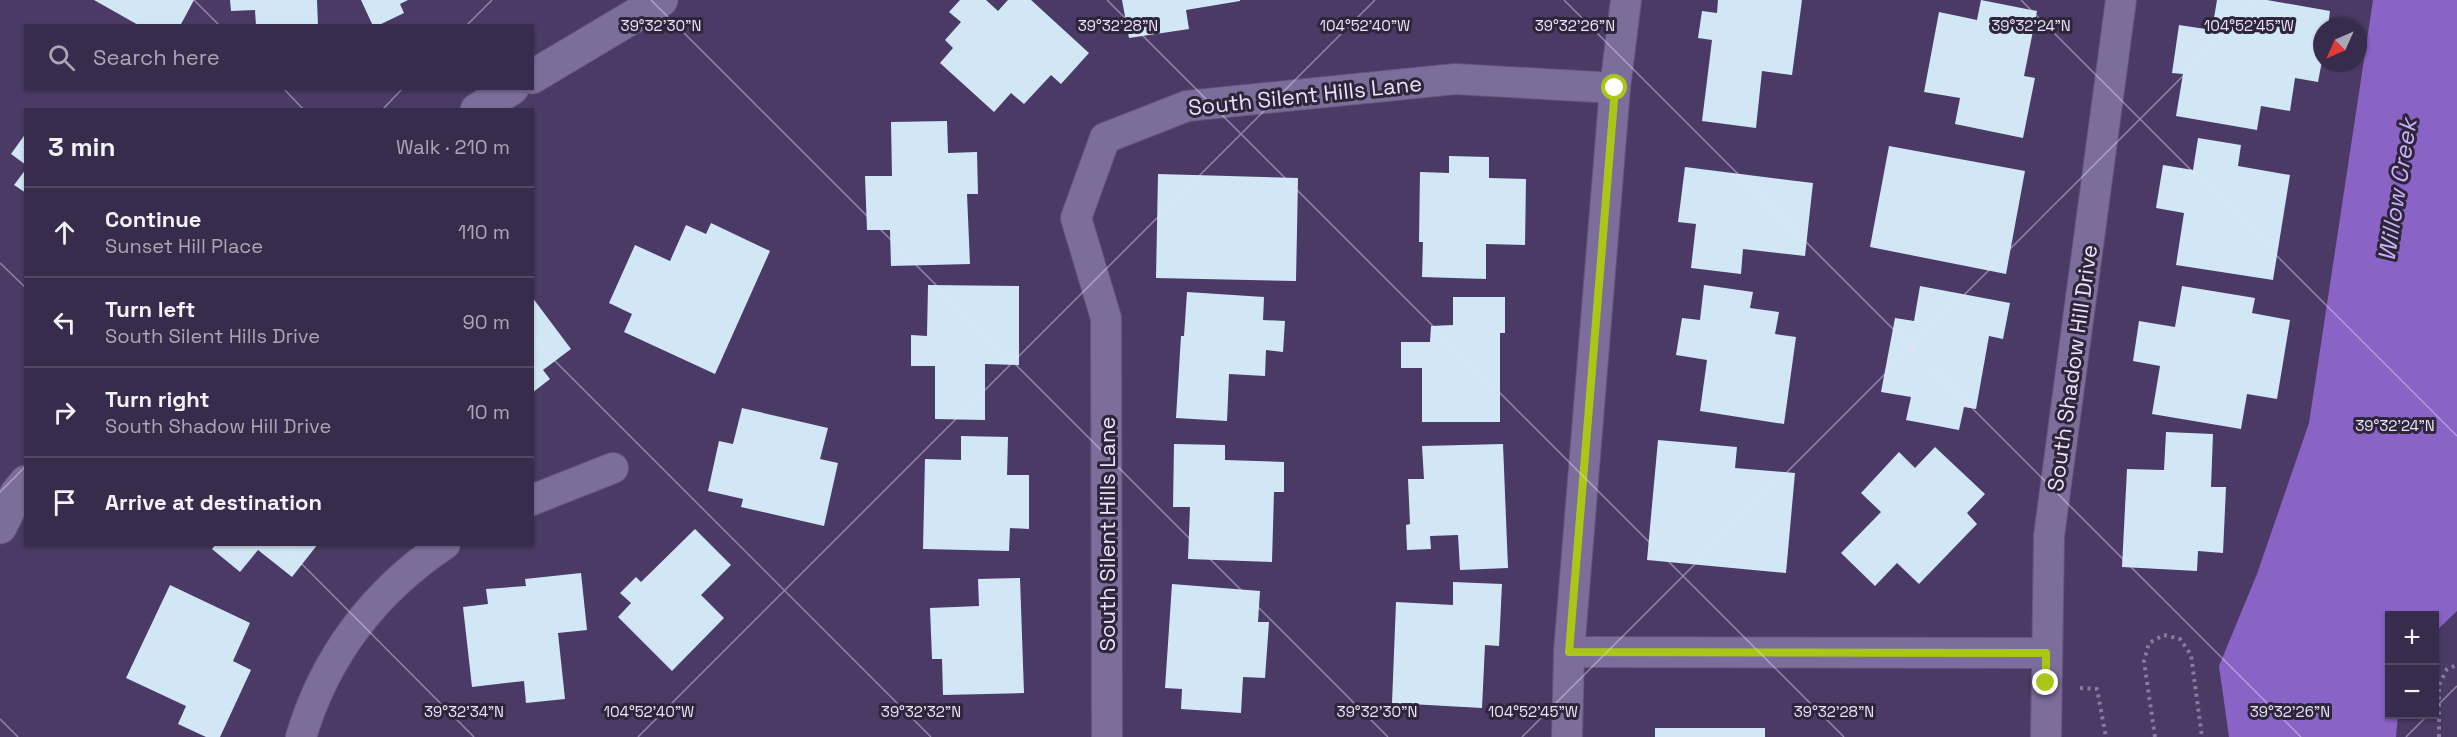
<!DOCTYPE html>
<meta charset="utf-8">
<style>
body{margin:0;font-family:"Space Grotesk",sans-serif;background:#3f3453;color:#f1f3f6}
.controls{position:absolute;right:18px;bottom:18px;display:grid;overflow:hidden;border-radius:0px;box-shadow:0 2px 4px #0004}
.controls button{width:54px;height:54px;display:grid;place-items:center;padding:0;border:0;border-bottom:2px solid #524864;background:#382c4c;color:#f1f3f6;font:30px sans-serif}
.compass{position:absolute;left:2313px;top:18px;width:54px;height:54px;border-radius:50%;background:#382c4c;box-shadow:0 2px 4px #0004;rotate:225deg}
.stop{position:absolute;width:18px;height:18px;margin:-14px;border:4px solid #aac718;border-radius:50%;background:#fff}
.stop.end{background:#aac718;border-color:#fff;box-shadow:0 2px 6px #0008}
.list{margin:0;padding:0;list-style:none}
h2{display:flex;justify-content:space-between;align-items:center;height:78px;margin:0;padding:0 24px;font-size:26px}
h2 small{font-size:20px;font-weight:400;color:#aba7b5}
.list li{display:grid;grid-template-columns:39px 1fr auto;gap:18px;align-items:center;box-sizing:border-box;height:90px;padding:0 24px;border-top:2px solid #524864}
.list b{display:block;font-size:22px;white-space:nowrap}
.list p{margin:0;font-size:20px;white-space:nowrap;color:#aba7b5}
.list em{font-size:20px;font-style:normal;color:#aba7b5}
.icon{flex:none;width:33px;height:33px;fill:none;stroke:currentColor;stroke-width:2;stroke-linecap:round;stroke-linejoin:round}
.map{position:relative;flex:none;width:2457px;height:737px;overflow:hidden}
.search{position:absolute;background:#382c4c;box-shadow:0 2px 4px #0004;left:24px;top:24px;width:510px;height:66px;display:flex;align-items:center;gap:15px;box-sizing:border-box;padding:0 21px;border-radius:0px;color:#aba7b5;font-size:22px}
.panel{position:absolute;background:#382c4c;box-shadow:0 2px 4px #0004;left:24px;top:108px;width:510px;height:438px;border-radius:0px}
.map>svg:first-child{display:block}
</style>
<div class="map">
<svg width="2457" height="737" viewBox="0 0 2457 737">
<rect width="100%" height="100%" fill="#4a3a65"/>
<path fill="#8a63c6" d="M 2373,0 L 2457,0 L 2457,611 L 2435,632 L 2434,616 L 2390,616 L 2390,714 L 2398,715 L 2396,737 L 2229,737 L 2219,666 L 2257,574 L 2309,423 Z"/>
<g fill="#d2e7f6">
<path d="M 94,0 L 194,0 L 180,26 L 140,26 Z"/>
<path d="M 230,0 L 317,0 L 318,26 L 256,26 L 255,10 L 231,11 Z"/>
<path d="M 361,0 L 408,0 L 400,4 L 404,13 L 377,26 L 373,26 Z"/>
<path d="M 960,0 L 986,0 L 998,11 L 1008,0 L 1031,0 L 1089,53 L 1061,84 L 1051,75 L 1024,104 L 1011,93 L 994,112 L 940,63 L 953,48 L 945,40 L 961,22 L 949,12 Z"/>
<path d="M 1122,0 L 1240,0 L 1240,1 L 1186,10 L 1189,29 L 1129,38 Z"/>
<path d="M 1718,0 L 1802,0 L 1792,75 L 1762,71 L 1756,128 L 1702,121 L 1712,40 L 1698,38 L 1702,11 L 1717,13 Z"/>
<path d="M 1981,0 L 2037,11 L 2024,76 L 2035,78 L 2023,138 L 1955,124 L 1960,98 L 1924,92 L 1939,12 L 1977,20 Z"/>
<path d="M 2217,0 L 2267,0 L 2330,11 L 2328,27 L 2322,27 L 2322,61 L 2318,82 L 2295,78 L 2290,111 L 2261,106 L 2257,130 L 2176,116 L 2183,74 L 2172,73 L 2179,25 L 2212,30 Z"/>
<path d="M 947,121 L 948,153 L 977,152 L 978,194 L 967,194 L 970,264 L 891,266 L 890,230 L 867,230 L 865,176 L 892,176 L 891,122 Z"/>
<path d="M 26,133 L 26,165 L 11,154 Z"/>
<path d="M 2198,138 L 2241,145 L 2238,166 L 2290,175 L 2273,280 L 2176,265 L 2184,213 L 2156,208 L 2163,165 L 2193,170 Z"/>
<path d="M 1889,146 L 2025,171 L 2006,274 L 1870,247 Z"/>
<path d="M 1449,156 L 1489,157 L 1489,178 L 1526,179 L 1525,245 L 1486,244 L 1486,279 L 1422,277 L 1423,242 L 1419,242 L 1420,172 L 1449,173 Z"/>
<path d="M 1685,167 L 1813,183 L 1805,256 L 1743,249 L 1741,274 L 1691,268 L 1696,224 L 1678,222 Z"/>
<path d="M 26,169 L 26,193 L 14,185 Z"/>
<path d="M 1158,174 L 1298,178 L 1296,281 L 1156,278 Z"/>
<path d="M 711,223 L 770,251 L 715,374 L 624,332 L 632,314 L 609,303 L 635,245 L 670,261 L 686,225 L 706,234 Z"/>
<path d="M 928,285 L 1019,286 L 1019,365 L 985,364 L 985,420 L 935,419 L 935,366 L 911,366 L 911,335 L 927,336 Z"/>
<path d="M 1704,285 L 1753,292 L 1750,308 L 1779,312 L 1775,334 L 1796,337 L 1784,424 L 1700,411 L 1707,360 L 1676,355 L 1682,318 L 1700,320 Z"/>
<path d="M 1920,286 L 2010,303 L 2003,339 L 1989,336 L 1976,409 L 1964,407 L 1959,430 L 1906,420 L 1911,397 L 1881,392 L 1895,318 L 1914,321 Z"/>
<path d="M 2182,286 L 2255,298 L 2252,313 L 2290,320 L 2277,399 L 2247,394 L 2241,429 L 2152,414 L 2160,366 L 2133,361 L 2139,321 L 2175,327 Z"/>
<path d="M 1187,292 L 1264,297 L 1263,320 L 1285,321 L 1283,352 L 1266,350 L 1265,376 L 1229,374 L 1227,421 L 1176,418 L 1181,336 L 1184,336 Z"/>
<path d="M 532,297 L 571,349 L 543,370 L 550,379 L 532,393 Z"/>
<path d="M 1453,297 L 1505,297 L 1505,333 L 1500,333 L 1500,422 L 1422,422 L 1422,368 L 1401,368 L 1401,342 L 1430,342 L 1431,326 L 1453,325 Z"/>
<path d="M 742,408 L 828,428 L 820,459 L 838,463 L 824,526 L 741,507 L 743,499 L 708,491 L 719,441 L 733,444 Z"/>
<path d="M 2166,432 L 2213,434 L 2211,487 L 2226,487 L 2223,553 L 2198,551 L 2197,571 L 2122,567 L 2127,469 L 2164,470 Z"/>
<path d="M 961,436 L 1008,437 L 1007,475 L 1029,475 L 1029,529 L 1010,528 L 1009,551 L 923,549 L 925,459 L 961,460 Z"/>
<path d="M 1658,440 L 1737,447 L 1735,468 L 1795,473 L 1786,573 L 1647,560 Z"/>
<path d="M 1174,444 L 1225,445 L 1225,460 L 1284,462 L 1284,492 L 1274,492 L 1272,562 L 1188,559 L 1190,507 L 1173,507 Z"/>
<path d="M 1503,444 L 1508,568 L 1460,570 L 1458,535 L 1430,536 L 1431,549 L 1407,550 L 1406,525 L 1410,524 L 1408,479 L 1424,479 L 1422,446 Z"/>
<path d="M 1935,447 L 1985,494 L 1967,513 L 1977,524 L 1919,584 L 1897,563 L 1875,586 L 1841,553 L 1881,512 L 1861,493 L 1899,452 L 1915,468 Z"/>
<path d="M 695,529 L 731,565 L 701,595 L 724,618 L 672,671 L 618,617 L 631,603 L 620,593 L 636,577 L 641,582 Z"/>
<path d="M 216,544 L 318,544 L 292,577 L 258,550 L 240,572 L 212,549 Z"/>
<path d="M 581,573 L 587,630 L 558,633 L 565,699 L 526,703 L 524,681 L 472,687 L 463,607 L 488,604 L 486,589 L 526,586 L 525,579 Z"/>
<path d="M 1020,578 L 1024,693 L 943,695 L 942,659 L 932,659 L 930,608 L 979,606 L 978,579 Z"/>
<path d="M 1453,582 L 1502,584 L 1499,646 L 1485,645 L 1482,708 L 1392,703 L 1396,602 L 1453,605 Z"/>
<path d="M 1172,584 L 1260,591 L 1258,622 L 1269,622 L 1265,678 L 1243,677 L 1241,713 L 1181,709 L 1182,689 L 1165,688 Z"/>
<path d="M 170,585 L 250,623 L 233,661 L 251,670 L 220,737 L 206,737 L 178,724 L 186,706 L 126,678 Z"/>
<rect x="1655" y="728" width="110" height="9"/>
</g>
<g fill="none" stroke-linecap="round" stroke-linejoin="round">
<defs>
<g id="minor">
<path d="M 532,500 L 613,468"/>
<path d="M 1569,652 L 2046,653"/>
<path d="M 301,737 C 325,656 375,591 445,544"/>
<path d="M 1107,737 L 1106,318 L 1076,218 L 1105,138 L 1187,106 L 1455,79 L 1615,88"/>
<path d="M 1567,737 L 1569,652 L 1615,88 L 1626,0"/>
<path d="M 2046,737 L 2049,536 L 2121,0"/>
</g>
<g id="tertiary">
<path d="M 532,77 L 661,0"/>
<path d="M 477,110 L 512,88"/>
<path d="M 0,527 L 17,493 L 26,482"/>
</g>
</defs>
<use href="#minor" stroke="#64567a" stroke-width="32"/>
<use href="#tertiary" stroke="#64567a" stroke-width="35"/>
<g stroke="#887ba0" stroke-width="4" stroke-dasharray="3 4.5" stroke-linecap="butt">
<path d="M 2080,688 L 2097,689 L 2106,737"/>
<path d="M 2155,737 L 2144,661 L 2149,643 L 2164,635 L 2180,639 L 2191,655 L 2202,737"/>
<path d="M 2439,737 L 2439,685 L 2447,669 L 2457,665"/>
</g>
<use href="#minor" stroke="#7d6d9b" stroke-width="30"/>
<use href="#tertiary" stroke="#7d6d9b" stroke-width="33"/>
</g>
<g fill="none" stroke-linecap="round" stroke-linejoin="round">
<path stroke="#aac718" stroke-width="8" d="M 1615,88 L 1569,652 L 2046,653 L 2046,683"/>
</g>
<path fill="none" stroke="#eae2fc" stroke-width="1.5" stroke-opacity="0.45" d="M 194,0 L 220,26M 651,0 L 1388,737M 1107,0 L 1844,737M 1564,0 L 2301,737M 2021,0 L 2457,436M 466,26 L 492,0M 283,88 L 304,110M 382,110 L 403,88M 0,263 L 26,288M 532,338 L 931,737M 0,492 L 26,466M 282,544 L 474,737M 2434,709 L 2457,686M 0,719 L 18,737M 638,737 L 1375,0M 1522,737 L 2259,0M 2406,737 L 2429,714"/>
<g text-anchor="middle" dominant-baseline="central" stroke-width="6" stroke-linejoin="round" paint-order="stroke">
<g font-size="22" fill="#eae2fc" stroke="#2d2639">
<text transform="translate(1305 95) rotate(-6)">South Silent Hills Lane</text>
<text transform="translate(2072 368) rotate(-82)">South Shadow Hill Drive</text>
<text transform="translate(1107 534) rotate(-90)">South Silent Hills Lane</text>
</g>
<g font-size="24" font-style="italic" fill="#cbb1fd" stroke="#2d2639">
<text transform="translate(2397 190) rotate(-81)">Willow Creek</text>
</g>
</g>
<g font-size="15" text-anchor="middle" fill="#eae2fc" stroke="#2d2639" stroke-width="6" stroke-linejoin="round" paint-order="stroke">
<text x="661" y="31">39°32'30"N</text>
<text x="1118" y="31">39°32'28"N</text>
<text x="1365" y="31">104°52'40"W</text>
<text x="1575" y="31">39°32'26"N</text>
<text x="2031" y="31">39°32'24"N</text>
<text x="2249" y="31">104°52'45"W</text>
<text x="2395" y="431">39°32'24"N</text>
<text x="464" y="717">39°32'34"N</text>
<text x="649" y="717">104°52'40"W</text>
<text x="921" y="717">39°32'32"N</text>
<text x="1377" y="717">39°32'30"N</text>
<text x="1533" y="717">104°52'45"W</text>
<text x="1834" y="717">39°32'28"N</text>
<text x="2290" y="717">39°32'26"N</text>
</g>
</svg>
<div class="controls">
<button>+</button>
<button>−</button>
</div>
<svg class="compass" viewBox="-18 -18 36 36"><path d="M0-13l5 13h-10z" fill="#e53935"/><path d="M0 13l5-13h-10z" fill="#aba7b5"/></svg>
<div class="stop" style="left:1615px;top:88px"></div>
<div class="stop end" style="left:2046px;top:683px"></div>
<div class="search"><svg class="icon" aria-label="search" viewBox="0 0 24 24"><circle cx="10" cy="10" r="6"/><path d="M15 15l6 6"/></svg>Search here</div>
<section class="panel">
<h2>3 min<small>Walk · 210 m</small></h2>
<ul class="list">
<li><svg class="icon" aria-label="ahead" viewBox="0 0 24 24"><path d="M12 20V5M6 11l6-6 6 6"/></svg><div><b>Continue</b><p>Sunset Hill Place</p></div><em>110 m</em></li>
<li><svg class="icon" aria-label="left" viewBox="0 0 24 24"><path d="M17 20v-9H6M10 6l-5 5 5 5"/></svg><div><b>Turn left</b><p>South Silent Hills Drive</p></div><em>90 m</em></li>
<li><svg class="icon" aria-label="right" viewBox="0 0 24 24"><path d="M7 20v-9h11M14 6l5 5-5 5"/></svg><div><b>Turn right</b><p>South Shadow Hill Drive</p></div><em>10 m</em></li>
<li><svg class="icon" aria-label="arrive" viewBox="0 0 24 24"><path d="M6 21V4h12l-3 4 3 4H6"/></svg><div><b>Arrive at destination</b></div></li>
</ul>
</section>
</div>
